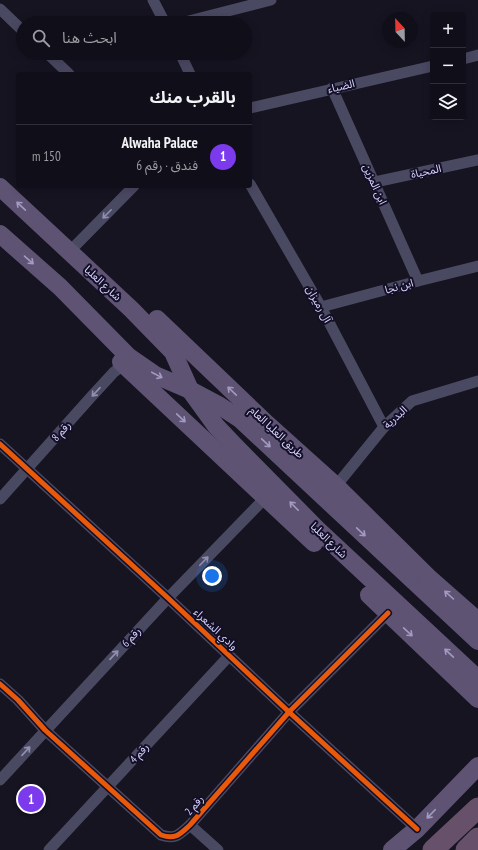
<!DOCTYPE html>
<html lang="ar">
<meta charset="utf-8">
<style>
body{margin:0;font-family:"PT Sans Narrow","Noto Sans Arabic",sans-serif;background:#191822;color:#f1f3f6;direction:rtl}
.controls{position:absolute;right:12px;top:12px;display:grid;overflow:hidden;border-radius:4px;box-shadow:0 2px 10px #0003}
.controls button{width:36px;height:36px;display:grid;place-items:center;padding:0;border:0;border-bottom:1px solid #302f38;background:#100f19;color:#f1f3f6;font:20px sans-serif}
.compass{position:absolute;left:382px;top:12px;width:36px;height:36px;border-radius:50%;background:#100f19;box-shadow:0 2px 10px #0003;rotate:338deg}
.you{position:absolute;left:212px;top:576px;width:14px;height:14px;margin:-10px;border:3px solid #fff;border-radius:50%;background:#1a73e8;box-shadow:0 0 0 6px #1a73e833}
.badge{display:grid;place-items:center;width:26px;height:26px;border-radius:50%;background:#7c3aed;color:#fff;font-size:13px;font-weight:700}
.pin{position:absolute;translate:-50% -50%;border:2px solid #fff;box-shadow:0 1px 4px #0006}
.list{margin:0;padding:0;list-style:none}
h2{display:flex;justify-content:space-between;align-items:center;height:52px;margin:0;padding:0 16px;font-size:17px}
h2 small{font-size:13px;font-weight:400;color:#9c9ca2}
.list li{display:grid;grid-template-columns:26px 1fr auto;gap:12px;align-items:center;box-sizing:border-box;height:64px;padding:0 16px;border-top:1px solid #302f38}
.list b{display:block;font-size:15px;white-space:nowrap}
.list p{margin:0;font-size:13px;white-space:nowrap;color:#9c9ca2}
.list em{font-size:13px;font-style:normal;color:#9c9ca2}
.icon{flex:none;width:22px;height:22px;fill:none;stroke:currentColor;stroke-width:2;stroke-linecap:round;stroke-linejoin:round}
.map{position:relative;flex:none;width:478px;height:850px;overflow:hidden;direction:ltr}
.search{position:absolute;background:#100f19;box-shadow:0 2px 10px #0003;left:16px;top:16px;width:236px;height:44px;display:flex;align-items:center;gap:10px;box-sizing:border-box;padding:0 14px;border-radius:22px;color:#9c9ca2;font-size:15px}
.panel{position:absolute;background:#100f19;box-shadow:0 2px 10px #0003;left:16px;top:72px;width:236px;height:116px;border-radius:4px;direction:rtl}
.map>svg:first-child{display:block}
</style>
<div class="map">
<svg width="478" height="850" viewBox="0 0 478 850">
<rect width="100%" height="100%" fill="#161421"/>
<g fill="none" stroke-linecap="round" stroke-linejoin="round">
<g stroke="#4a4962" stroke-width="11">
<path d="M 153,0 L 165,23"/>
<path d="M 0,9 L 23,31"/>
<path d="M 181,23 L 271,0"/>
<path d="M 47,53 L 69,74"/>
<path d="M 180,53 L 190,74"/>
<path d="M 463,59 L 478,55"/>
<path d="M 332,88 L 418,281"/>
<path d="M 250,108 L 433,66"/>
<path d="M 375,182 L 478,160"/>
<path d="M 250,184 L 321,307 L 384,427"/>
<path d="M 69,252 L 134,186"/>
<path d="M 321,307 L 418,281 L 478,266"/>
<path d="M 0,444 L 168,598 L 289,712 L 417,829"/>
<path d="M 336,486 L 384,427 L 412,401 L 478,381"/>
<path d="M 0,499 L 91,397 L 114,372 L 124,365"/>
<path d="M 0,684 L 18,700 L 45,730 L 161,835 C 176,840 180,834 190,825 L 289,712 L 388,613"/>
<path d="M 0,780 L 168,598 L 266,497"/>
<path d="M 190,825 L 218,850"/>
<path d="M 49,850 L 229,656"/>
</g>
<g stroke="#5e5373" stroke-width="18">
<path d="M 0,187 L 131,309 L 173,352 L 190,390 L 216,426 L 234,445 L 317,529 L 478,679"/>
<path d="M 0,234 L 60,287 L 129,357 L 155,375 L 190,390 L 220,406 L 240,419 L 478,641"/>
<path d="M 157,319 L 267,424 L 336,486 L 428,577 L 478,621"/>
<path d="M 121,362 L 314,543"/>
<path d="M 369,595 L 478,699"/>
<path d="M 392,850 L 417,829 L 478,766"/>
</g>
<g stroke="#67516a" stroke-width="21">
<path d="M 433,850 L 478,808"/>
<path d="M 466,850 L 478,838"/>
</g>
<defs>
<g id="cycleway">
<path d="M 0,444 L 168,598 L 289,712 L 417,829"/>
<path d="M 0,684 L 18,700 L 45,730 L 161,835 C 176,840 180,834 190,825 L 289,712 L 388,613"/>
</g>
</defs>
<use href="#cycleway" stroke="#130f26" stroke-width="8"/>
<use href="#cycleway" stroke="#e8590c" stroke-width="5"/>
</g>
<defs><path id="oneway-shaft" d="M-6 0H5M1.5-3L5.5 0L1.5 3" fill="none" stroke-width="1.6" stroke-linecap="round" stroke-linejoin="round"/></defs>
<g stroke="#a29ac0">
<use href="#oneway-shaft" transform="translate(21 206) rotate(-137)"/>
<use href="#oneway-shaft" transform="translate(29 260) rotate(41)"/>
<use href="#oneway-shaft" transform="translate(157 375) rotate(28)"/>
<use href="#oneway-shaft" transform="translate(232 391) rotate(-136)"/>
<use href="#oneway-shaft" transform="translate(181 418) rotate(43)"/>
<use href="#oneway-shaft" transform="translate(266 443) rotate(43)"/>
<use href="#oneway-shaft" transform="translate(294 506) rotate(-135)"/>
<use href="#oneway-shaft" transform="translate(361 532) rotate(43)"/>
<use href="#oneway-shaft" transform="translate(449 595) rotate(-138)"/>
<use href="#oneway-shaft" transform="translate(408 632) rotate(43)"/>
<use href="#oneway-shaft" transform="translate(449 653) rotate(-137)"/>
<use href="#oneway-shaft" transform="translate(431 814) rotate(134)"/>
</g>
<g stroke="#928eb0">
<use href="#oneway-shaft" transform="translate(107 214) rotate(135)"/>
<use href="#oneway-shaft" transform="translate(96 392) rotate(133)"/>
<use href="#oneway-shaft" transform="translate(204 561) rotate(-46)"/>
<use href="#oneway-shaft" transform="translate(114 655) rotate(-47)"/>
<use href="#oneway-shaft" transform="translate(26 751) rotate(-47)"/>
</g>
<g text-anchor="middle" dominant-baseline="central" stroke-width="4" stroke-linejoin="round" paint-order="stroke">
<g font-size="11" fill="#d9d4ff" stroke="#130f26">
<text transform="translate(341 86) rotate(-13)">الضياء</text>
<text transform="translate(426 171) rotate(-12)">المحياة</text>
<text transform="translate(375 184) rotate(66)">ابن المزين</text>
<text transform="translate(103 283) rotate(43)">شارع العليا</text>
<text transform="translate(399 286) rotate(-15)">ابن نجا</text>
<text transform="translate(319 304) rotate(61)">آل رميزان</text>
<text transform="translate(395 417) rotate(-42)">البدرية</text>
<text transform="translate(61 431) rotate(-48)">رقم 8</text>
<text transform="translate(277 432) rotate(43)">طريق العليا العام</text>
<text transform="translate(329 540) rotate(44)">شارع العليا</text>
<text transform="translate(216 629) rotate(43)">وادي الشعراء</text>
<text transform="translate(131 637) rotate(-47)">رقم 6</text>
<text transform="translate(139 753) rotate(-47)">رقم 4</text>
<text transform="translate(194 805) rotate(-49)">رقم 2</text>
</g>
</g>
</svg>
<div class="controls">
<button>+</button>
<button>−</button>
<button><svg class="icon" aria-label="layers" viewBox="0 0 24 24"><path d="M12 4l9 5-9 5-9-5zM3 14l9 5 9-5"/></svg></button>
</div>
<svg class="compass" viewBox="-18 -18 36 36"><path d="M0-13l5 13h-10z" fill="#e53935"/><path d="M0 13l5-13h-10z" fill="#9c9ca2"/></svg>
<div class="you"></div>
<div class="pin badge" style="left:31px;top:799px">1</div>
<div class="search"><svg class="icon" aria-label="search" viewBox="0 0 24 24"><circle cx="10" cy="10" r="6"/><path d="M15 15l6 6"/></svg>ابحث هنا</div>
<section class="panel">
<h2>بالقرب منك<small></small></h2>
<ul class="list">
<li><span class="badge">1</span><div><b>Alwaha Palace</b><p>فندق · رقم 6</p></div><em>150 m</em></li>
</ul>
</section>
</div>
